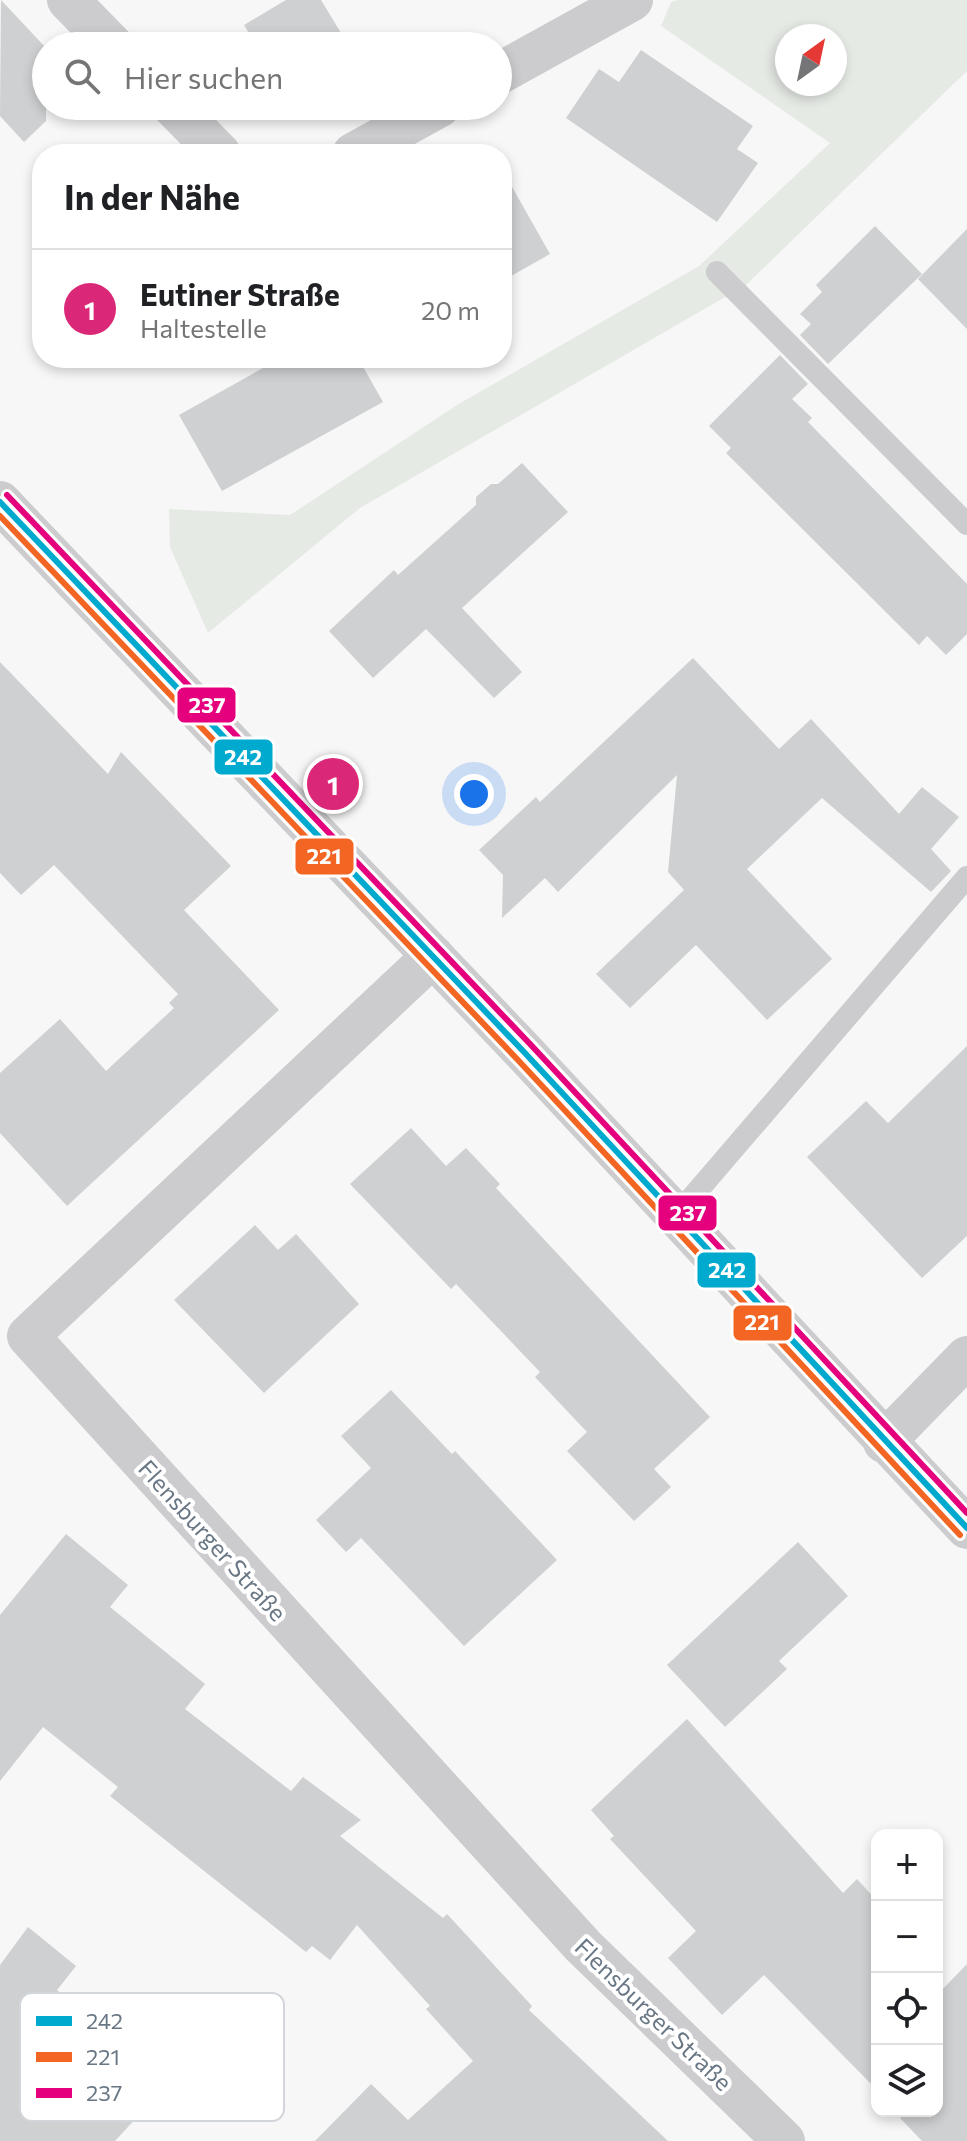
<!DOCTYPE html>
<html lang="de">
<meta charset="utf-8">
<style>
body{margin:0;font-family:Commissioner,sans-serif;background:#f2f2f2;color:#202124}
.controls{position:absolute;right:24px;bottom:24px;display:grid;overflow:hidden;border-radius:16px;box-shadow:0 4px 12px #0003}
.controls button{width:72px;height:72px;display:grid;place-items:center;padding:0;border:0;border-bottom:2px solid #e0e0e0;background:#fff;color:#202124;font:40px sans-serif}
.compass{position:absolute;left:775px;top:24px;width:72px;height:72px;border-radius:50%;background:#fff;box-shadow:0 4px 12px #0003;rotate:33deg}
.you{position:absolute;left:474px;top:794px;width:28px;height:28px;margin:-20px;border:6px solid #fff;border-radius:50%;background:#1a73e8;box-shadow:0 0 0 12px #1a73e833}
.badge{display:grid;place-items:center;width:52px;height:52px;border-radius:50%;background:#db2777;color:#fff;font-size:26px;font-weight:700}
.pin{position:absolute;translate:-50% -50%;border:4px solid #fff;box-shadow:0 2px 8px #0006}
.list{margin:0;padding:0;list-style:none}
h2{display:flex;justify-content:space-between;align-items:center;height:104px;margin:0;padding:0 32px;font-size:34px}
h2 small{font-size:26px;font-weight:400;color:#757577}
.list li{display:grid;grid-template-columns:52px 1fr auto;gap:24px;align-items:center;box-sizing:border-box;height:120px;padding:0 32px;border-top:2px solid #e0e0e0}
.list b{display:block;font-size:30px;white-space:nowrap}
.list p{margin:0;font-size:26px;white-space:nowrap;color:#757577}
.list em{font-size:26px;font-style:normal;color:#757577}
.icon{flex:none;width:44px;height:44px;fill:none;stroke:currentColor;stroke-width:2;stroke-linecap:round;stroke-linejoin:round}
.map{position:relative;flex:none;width:967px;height:2141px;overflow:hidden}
.search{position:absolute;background:#fff;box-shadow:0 4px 12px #0003;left:32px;top:32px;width:480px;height:88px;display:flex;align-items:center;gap:20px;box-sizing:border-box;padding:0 28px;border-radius:44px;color:#757577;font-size:30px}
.panel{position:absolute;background:#fff;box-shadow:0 4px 12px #0003;left:32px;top:144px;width:480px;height:224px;border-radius:32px}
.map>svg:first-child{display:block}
</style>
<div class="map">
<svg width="967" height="2141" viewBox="0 0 967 2141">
<rect width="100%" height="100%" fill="#f7f7f7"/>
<path fill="#e6eae5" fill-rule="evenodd" d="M 678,0 L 967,0 L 967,71 L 746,285 L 360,508 L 208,633 L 170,547 L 169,509 L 290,515 L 457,405 L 699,266 L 830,143 L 661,26 L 671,2 ZM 787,36 L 835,36 L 835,84 L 787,84 Z"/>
<g fill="#ced0d1">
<path d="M 1,0 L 46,48 L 46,121 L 24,142 L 0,116 Z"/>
<path d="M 286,0 L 321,0 L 349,46 L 257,46 L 244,25 Z"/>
<path d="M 641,50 L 753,126 L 737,149 L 758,163 L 717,222 L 566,118 L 599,69 L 619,82 Z"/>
<path d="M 502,169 L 550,254 L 502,281 Z"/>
<path d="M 875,226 L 922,274 L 828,364 L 800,335 L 811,324 L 800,314 L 822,292 L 816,285 Z"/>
<path d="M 967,229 L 967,329 L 918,279 Z"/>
<path d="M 780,355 L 808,384 L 792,399 L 812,418 L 808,422 L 967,584 L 967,634 L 946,655 L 927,636 L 919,645 L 726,453 L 731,448 L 709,426 Z"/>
<path d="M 281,358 L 358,358 L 383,402 L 222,491 L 179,415 Z"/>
<path d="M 522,463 L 568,512 L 462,608 L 522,672 L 494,698 L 426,629 L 373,678 L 329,631 L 394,570 L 398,575 L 476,505 L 476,497 L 491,484 L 498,484 Z"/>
<path d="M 693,658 L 779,749 L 811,719 L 899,814 L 922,787 L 959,817 L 931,849 L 951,871 L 931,892 L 822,798 L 747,869 L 832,959 L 767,1020 L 696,945 L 630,1008 L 596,974 L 684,890 L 668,872 L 677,775 L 558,892 L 545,878 L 502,918 L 503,875 L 479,850 L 536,797 L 540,802 Z"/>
<path d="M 0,662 L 108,774 L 121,752 L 231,866 L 184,910 L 279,1010 L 67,1206 L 0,1133 L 0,1073 L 60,1019 L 106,1071 L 174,1008 L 169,1003 L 178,994 L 54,865 L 21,895 L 0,873 Z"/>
<path d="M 967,1046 L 967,1236 L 922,1278 L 807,1157 L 866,1101 L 888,1123 Z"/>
<path d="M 411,1128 L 446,1166 L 466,1148 L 500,1184 L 496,1188 L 710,1417 L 654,1469 L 671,1487 L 634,1521 L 567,1451 L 587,1432 L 535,1377 L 540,1372 L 456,1284 L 451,1289 L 350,1184 Z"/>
<path d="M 255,1225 L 278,1250 L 296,1234 L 359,1304 L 264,1393 L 174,1300 Z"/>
<path d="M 391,1390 L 452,1454 L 455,1451 L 557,1560 L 464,1646 L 361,1538 L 346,1552 L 316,1520 L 371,1468 L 341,1436 Z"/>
<path d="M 66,1534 L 128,1585 L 110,1607 L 205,1684 L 185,1709 L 291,1791 L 303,1777 L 361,1820 L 340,1836 L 443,1918 L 447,1914 L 532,2006 L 529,2010 L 668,2141 L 315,2141 L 371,2084 L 408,2120 L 473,2061 L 426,2009 L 430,2006 L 357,1925 L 330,1960 L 312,1946 L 306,1952 L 110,1796 L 118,1787 L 43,1727 L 0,1781 L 0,1615 Z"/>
<path d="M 798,1542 L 848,1596 L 779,1661 L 787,1669 L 725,1727 L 667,1665 Z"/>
<path d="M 687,1719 L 843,1893 L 857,1879 L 877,1901 L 877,2090 L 764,1975 L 722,2015 L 668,1958 L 696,1931 L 610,1839 L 614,1836 L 591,1810 Z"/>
<path d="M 28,1927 L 76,1966 L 57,1990 L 164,2088 L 115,2141 L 0,2141 L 0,1965 Z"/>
<path d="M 967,1964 L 967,2141 L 922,2141 L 900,2118 L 904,2115 L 899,2111 L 937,2111 L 937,1995 Z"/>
</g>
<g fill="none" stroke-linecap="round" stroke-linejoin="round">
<g stroke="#ccccce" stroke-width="22">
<path d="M 717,272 L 967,524"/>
<path d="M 676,1216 L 967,877"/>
</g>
<g stroke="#ccccce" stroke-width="42">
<path d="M 68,0 L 113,46"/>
<path d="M 498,74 L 632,0"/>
<path d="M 173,106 L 220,154"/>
<path d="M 353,154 L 440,106"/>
<path d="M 0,502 L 524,1052 L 967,1528"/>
<path d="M 433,956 L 28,1336 L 583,1946 L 784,2141"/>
<path d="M 884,1442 L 967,1357"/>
</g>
<defs>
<path id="bus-1" d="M 0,502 L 524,1052 L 967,1528"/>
<path id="bus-2" d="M 0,516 L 517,1059 L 960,1535"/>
<path id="bus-3" d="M 7,495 L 531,1045 L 967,1513"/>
</defs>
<use href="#bus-1" stroke="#fff" stroke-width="12"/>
<use href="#bus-2" stroke="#fff" stroke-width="12"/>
<use href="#bus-3" stroke="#fff" stroke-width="12"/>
<use href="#bus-1" stroke="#00a9ce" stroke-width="6"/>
<use href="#bus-2" stroke="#f26522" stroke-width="6"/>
<use href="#bus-3" stroke="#e5007d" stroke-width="6"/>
</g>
<g text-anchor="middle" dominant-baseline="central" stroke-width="8" stroke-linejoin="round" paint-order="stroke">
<g font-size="24" fill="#697785" stroke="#fff">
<text transform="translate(213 1540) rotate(48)">Flensburger Straße</text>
<text transform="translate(654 2014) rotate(44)">Flensburger Straße</text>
</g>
</g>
<rect x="20" y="1993" width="264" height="128" rx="12" fill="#fff" stroke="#d2d6da" stroke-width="2"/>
<rect x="36" y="2016" width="36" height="10" fill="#00a9ce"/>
<rect x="36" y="2052" width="36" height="10" fill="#f26522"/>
<rect x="36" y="2088" width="36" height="10" fill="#e5007d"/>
<g font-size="22" fill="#697785">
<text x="86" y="2029">242</text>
<text x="86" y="2065">221</text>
<text x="86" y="2101">237</text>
</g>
<g stroke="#fff" stroke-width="3">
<rect x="176" y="686" width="61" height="38" rx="8" fill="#e5007d"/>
<rect x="213" y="738" width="61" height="38" rx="8" fill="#00a9ce"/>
<rect x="294" y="837" width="61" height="39" rx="8" fill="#f26522"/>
<rect x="657" y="1194" width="61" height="38" rx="8" fill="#e5007d"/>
<rect x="696" y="1251" width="61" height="38" rx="8" fill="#00a9ce"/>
<rect x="732" y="1304" width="61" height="38" rx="8" fill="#f26522"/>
</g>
<g font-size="22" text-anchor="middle" font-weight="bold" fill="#fff">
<text x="207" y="713">237</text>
<text x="243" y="765">242</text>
<text x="324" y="864">221</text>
<text x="688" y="1221">237</text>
<text x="727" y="1278">242</text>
<text x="762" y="1330">221</text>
</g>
</svg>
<div class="controls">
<button>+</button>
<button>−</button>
<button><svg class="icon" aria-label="locate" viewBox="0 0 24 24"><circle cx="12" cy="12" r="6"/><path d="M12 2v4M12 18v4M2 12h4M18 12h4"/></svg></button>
<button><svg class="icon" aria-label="layers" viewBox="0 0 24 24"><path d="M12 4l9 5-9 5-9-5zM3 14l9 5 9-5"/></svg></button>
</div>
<svg class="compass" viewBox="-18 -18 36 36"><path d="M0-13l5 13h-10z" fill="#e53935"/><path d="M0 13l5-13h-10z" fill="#757577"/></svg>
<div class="you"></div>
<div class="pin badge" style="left:333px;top:784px">1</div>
<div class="search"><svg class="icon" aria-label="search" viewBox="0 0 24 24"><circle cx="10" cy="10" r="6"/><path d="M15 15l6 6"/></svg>Hier suchen</div>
<section class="panel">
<h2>In der Nähe<small></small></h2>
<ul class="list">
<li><span class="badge">1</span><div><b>Eutiner Straße</b><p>Haltestelle</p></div><em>20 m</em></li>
</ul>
</section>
</div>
